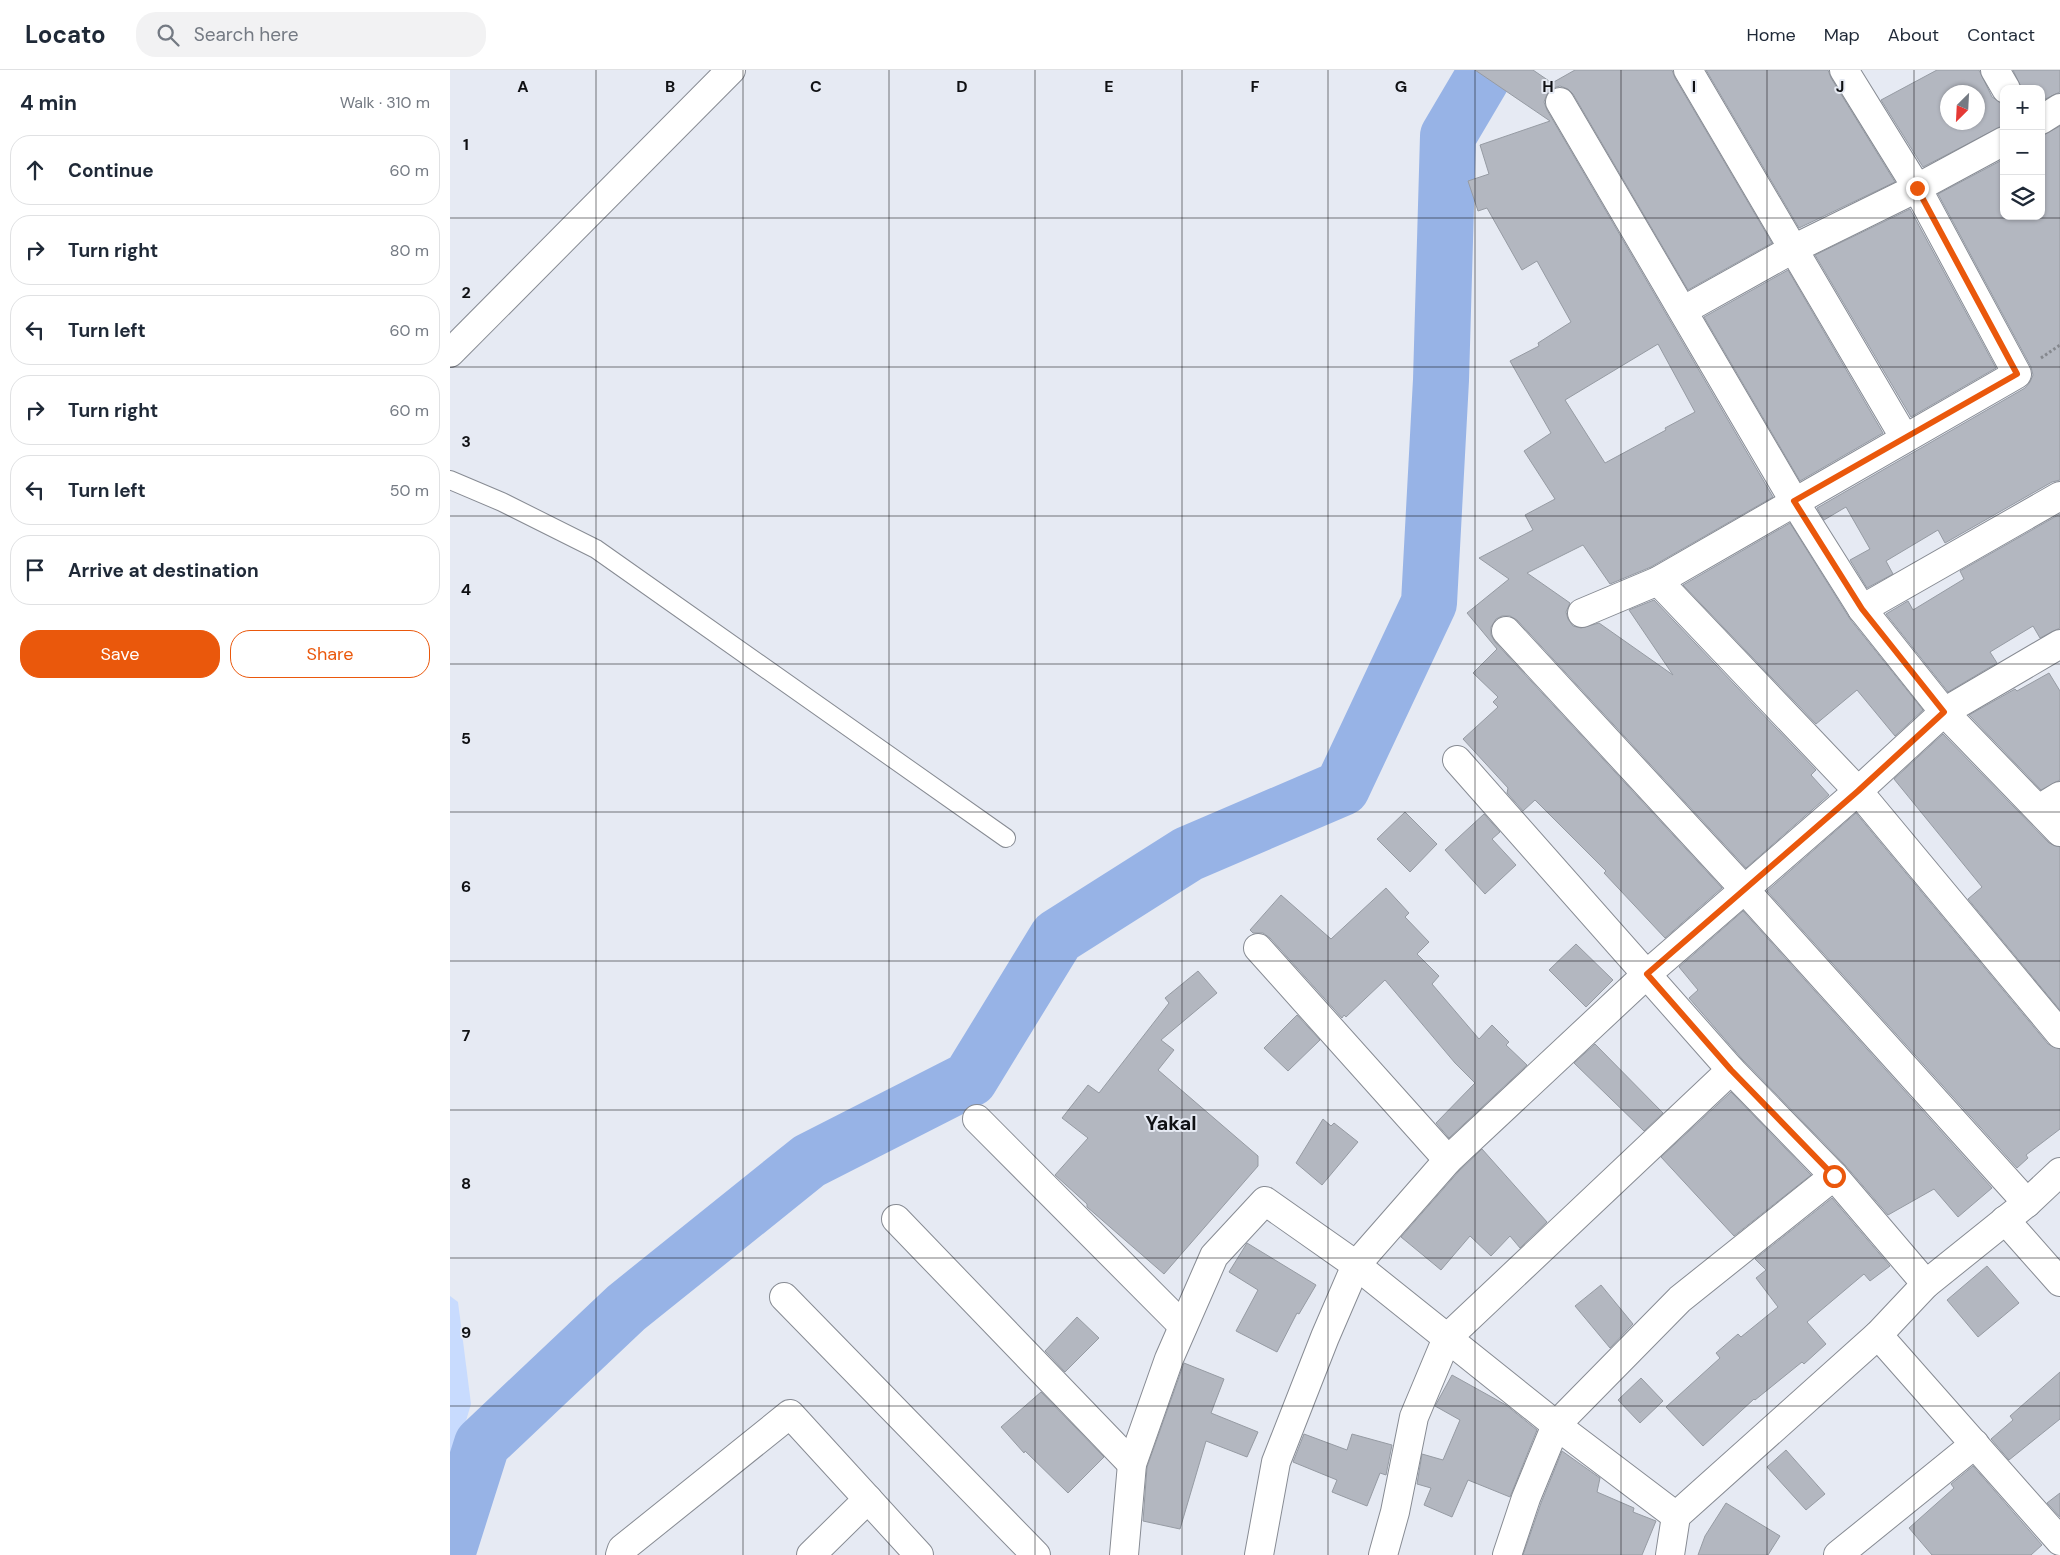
<!DOCTYPE html>
<meta charset="utf-8">
<style>
body{margin:0;font-family:"DM Sans",sans-serif;background:#f2f2f3;color:#1f2937}
.controls{position:absolute;right:15px;top:15px;display:grid;overflow:hidden;border-radius:10px;box-shadow:0 1px 4px #0004}
.controls button{width:45px;height:45px;display:grid;place-items:center;padding:0;border:0;border-bottom:1px solid #e0e1e3;background:#fff;color:#1f2937;font:25px sans-serif}
.compass{position:absolute;left:1490px;top:15px;width:45px;height:45px;border-radius:50%;background:#fff;box-shadow:0 1px 4px #0004;rotate:204deg}
.stop{position:absolute;width:15px;height:15px;margin:-11px;border:4px solid #ea580c;border-radius:50%;background:#fff}
.stop.end{background:#ea580c;border-color:#fff;box-shadow:0 1px 5px #0008}
.list{margin:0;padding:0;list-style:none}
h2{display:flex;justify-content:space-between;align-items:center;height:65px;margin:0;padding:0 20px;font-size:21px}
h2 small{font-size:16px;font-weight:400;color:#747a83}
.list li{display:grid;grid-template-columns:32px 1fr auto;gap:15px;align-items:center;box-sizing:border-box;height:70px;margin:0 10px 10px;padding:0 10px;border:1px solid #e0e1e3;border-radius:20px}
.list b{display:block;font-size:19px;white-space:nowrap}
.list em{font-size:16px;font-style:normal;color:#747a83}
.actions{display:flex;gap:10px;padding:15px 20px}
.actions a{flex:1;padding:11px 0;border:1px solid #ea580c;border-radius:20px;text-align:center;font-size:18px;color:#ea580c}
.actions .main{background:#ea580c;color:#fff}
.icon{flex:none;width:28px;height:28px;fill:none;stroke:currentColor;stroke-width:2;stroke-linecap:round;stroke-linejoin:round}
.map{position:relative;flex:none;width:1610px;height:1485px;overflow:hidden}
header{display:flex;align-items:center;gap:30px;box-sizing:border-box;height:70px;padding:0 25px;background:#fff;border-bottom:1px solid #e0e1e3}
header strong{font-size:24px}
nav{display:flex;gap:28px;margin-inline-start:auto;font-size:18px}
.search{width:350px;height:45px;background:#f2f2f3;display:flex;align-items:center;gap:12px;box-sizing:border-box;padding:0 18px;border-radius:20px;color:#747a83;font-size:19px}
main{display:flex}
aside{flex:1;background:#fff}
.map>svg:first-child{display:block}
</style>
<header>
<strong>Locato</strong>
<div class="search"><svg class="icon" aria-label="search" viewBox="0 0 24 24"><circle cx="10" cy="10" r="6"/><path d="M15 15l6 6"/></svg>Search here</div>
<nav><a>Home</a><a>Map</a><a>About</a><a>Contact</a></nav>
</header>
<main>
<aside>
<h2>4 min<small>Walk · 310 m</small></h2>
<ul class="list">
<li><svg class="icon" aria-label="ahead" viewBox="0 0 24 24"><path d="M12 20V5M6 11l6-6 6 6"/></svg><div><b>Continue</b></div><em>60 m</em></li>
<li><svg class="icon" aria-label="right" viewBox="0 0 24 24"><path d="M7 20v-9h11M14 6l5 5-5 5"/></svg><div><b>Turn right</b></div><em>80 m</em></li>
<li><svg class="icon" aria-label="left" viewBox="0 0 24 24"><path d="M17 20v-9H6M10 6l-5 5 5 5"/></svg><div><b>Turn left</b></div><em>60 m</em></li>
<li><svg class="icon" aria-label="right" viewBox="0 0 24 24"><path d="M7 20v-9h11M14 6l5 5-5 5"/></svg><div><b>Turn right</b></div><em>60 m</em></li>
<li><svg class="icon" aria-label="left" viewBox="0 0 24 24"><path d="M17 20v-9H6M10 6l-5 5 5 5"/></svg><div><b>Turn left</b></div><em>50 m</em></li>
<li><svg class="icon" aria-label="arrive" viewBox="0 0 24 24"><path d="M6 21V4h12l-3 4 3 4H6"/></svg><div><b>Arrive at destination</b></div></li>
</ul>
<div class="actions"><a class="main">Save</a><a>Share</a></div>
</aside>
<div class="map">
<svg width="1610" height="1485" viewBox="0 0 1610 1485">
<rect width="100%" height="100%" fill="#e6eaf3"/>
<path fill="#c8dbfe" d="M 0,1226 L 8,1232 L 21,1334 L 0,1405 Z"/>
<g fill="none" stroke-linecap="round" stroke-linejoin="round">
<path stroke="#97b3e6" stroke-width="56" d="M 0,1475 L 32,1374 L 176,1238 L 359,1091 L 520,1009 L 607,867 L 738,784 L 892,718 L 979,533 L 991,310 L 998,66 L 1037,0"/>
</g>
<g fill="#b3b7c0" stroke="#969ba3" fill-rule="evenodd">
<path d="M 1025,0 L 1083,0 L 1102,13 L 1125,0 L 1222,0 L 1225,8 L 1322,173 L 1238,220 L 1123,24 L 1118,19 L 1110,16 L 1103,18 L 1097,24 L 1094,32 L 1097,40 L 1323,427 L 1201,497 L 1160,514 L 1133,475 L 1077,503 L 1120,533 L 1116,542 L 1118,549 L 1123,556 L 1131,558 L 1149,553 L 1223,605 L 1179,540 L 1204,530 L 1366,700 L 1361,705 L 1379,725 L 1296,798 L 1067,550 L 1060,546 L 1052,546 L 1046,549 L 1041,557 L 1041,565 L 1045,572 L 1272,818 L 1215,868 L 1154,803 L 1156,801 L 1085,730 L 1073,741 L 1057,723 L 1058,718 L 1013,669 L 1048,637 L 1043,632 L 1048,627 L 1023,603 L 1047,579 L 1017,543 L 1059,509 L 1029,488 L 1083,460 L 1075,445 L 1105,429 L 1074,381 L 1101,363 L 1060,291 L 1089,276 L 1088,273 L 1121,252 L 1087,191 L 1072,200 L 1037,138 L 1028,141 L 1018,111 L 1039,104 L 1030,75 L 1100,51 ZM 1208,274 L 1245,342 L 1215,358 L 1216,360 L 1155,393 L 1115,330 Z"/>
<path d="M 1256,0 L 1378,0 L 1381,8 L 1445,112 L 1349,158 Z"/>
<path d="M 1487,0 L 1529,0 L 1542,27 L 1554,34 L 1554,55 L 1473,97 L 1431,30 ZM 1498,22 L 1528,22 L 1528,52 L 1498,52 Z"/>
<path d="M 1563,0 L 1610,0 L 1610,22 L 1591,31 L 1591,19 L 1572,19 Z"/>
<path d="M 1610,56 L 1610,410 L 1602,412 L 1495,473 L 1488,460 L 1436,491 L 1443,504 L 1417,518 L 1400,490 L 1420,479 L 1396,437 L 1374,450 L 1367,438 L 1575,318 L 1580,312 L 1583,305 L 1581,297 L 1488,124 L 1554,89 L 1554,146 L 1591,146 L 1591,66 Z"/>
<path d="M 1460,139 L 1546,298 L 1461,347 L 1365,185 Z"/>
<path d="M 1338,200 L 1433,363 L 1350,411 L 1254,247 Z"/>
<path d="M 1610,444 L 1610,558 L 1590,568 L 1583,556 L 1540,582 L 1547,593 L 1498,622 L 1436,544 L 1458,531 L 1463,540 L 1514,509 L 1510,501 Z"/>
<path d="M 1340,453 L 1400,549 L 1473,640 L 1445,666 L 1407,620 L 1366,654 L 1233,515 Z"/>
<path d="M 1599,603 L 1610,621 L 1610,710 L 1591,720 L 1519,645 L 1565,619 L 1567,621 Z"/>
<path d="M 1493,664 L 1599,773 L 1610,777 L 1610,940 L 1518,829 L 1532,817 L 1444,709 Z"/>
<path d="M 955,742 L 987,774 L 960,802 L 927,769 Z"/>
<path d="M 1406,743 L 1598,974 L 1610,979 L 1610,1059 L 1576,1085 L 1578,1088 L 1567,1098 L 1317,821 Z"/>
<path d="M 1034,744 L 1050,762 L 1042,769 L 1066,795 L 1035,824 L 995,780 Z"/>
<path d="M 936,818 L 959,843 L 955,847 L 979,872 L 967,884 L 989,906 L 982,914 L 1029,969 L 1042,955 L 1059,972 L 1056,975 L 1077,995 L 999,1068 L 986,1053 L 1025,1013 L 1005,993 L 935,910 L 896,947 L 894,945 L 892,948 L 820,868 L 813,863 L 803,863 L 800,860 L 831,825 L 881,869 Z"/>
<path d="M 1293,841 L 1542,1118 L 1508,1147 L 1484,1119 L 1438,1145 L 1395,1095 L 1292,989 L 1239,928 L 1248,920 L 1229,897 Z"/>
<path d="M 1126,874 L 1163,910 L 1136,937 L 1099,900 Z"/>
<path d="M 748,901 L 767,923 L 711,970 L 724,980 L 708,1000 L 808,1086 L 808,1096 L 714,1204 L 637,1137 L 637,1134 L 605,1105 L 638,1068 L 612,1048 L 638,1015 L 649,1023 L 719,933 L 715,928 Z"/>
<path d="M 847,945 L 870,970 L 838,1001 L 814,978 Z"/>
<path d="M 1145,974 L 1213,1043 L 1194,1061 L 1124,993 Z"/>
<path d="M 1281,1022 L 1361,1105 L 1284,1166 L 1211,1087 Z"/>
<path d="M 873,1049 L 881,1056 L 884,1053 L 908,1072 L 872,1115 L 846,1093 Z"/>
<path d="M 1032,1079 L 1097,1152 L 1070,1178 L 1060,1166 L 1041,1186 L 1020,1166 L 991,1200 L 951,1167 L 1009,1101 Z"/>
<path d="M 1382,1128 L 1440,1196 L 1420,1211 L 1414,1204 L 1357,1252 L 1376,1274 L 1354,1294 L 1352,1292 L 1305,1330 L 1304,1329 L 1253,1376 L 1216,1337 L 1270,1288 L 1266,1283 L 1288,1264 L 1291,1267 L 1328,1237 L 1306,1208 L 1316,1200 L 1305,1189 Z"/>
<path d="M 797,1173 L 866,1215 L 849,1244 L 847,1243 L 827,1282 L 786,1261 L 808,1220 L 779,1202 Z"/>
<path d="M 1537,1196 L 1569,1233 L 1528,1267 L 1497,1230 Z"/>
<path d="M 1151,1215 L 1183,1254 L 1160,1278 L 1125,1236 Z"/>
<path d="M 627,1247 L 649,1268 L 615,1302 L 595,1281 Z"/>
<path d="M 734,1293 L 774,1309 L 761,1343 L 808,1362 L 797,1387 L 756,1371 L 730,1459 L 693,1451 L 697,1397 Z"/>
<path d="M 1610,1302 L 1610,1349 L 1559,1390 L 1541,1369 L 1563,1350 L 1560,1346 Z"/>
<path d="M 1002,1305 L 1056,1335 L 1087,1360 L 1060,1427 L 1018,1410 L 1002,1447 L 974,1435 L 981,1418 L 967,1414 L 972,1384 L 993,1390 L 1010,1350 L 985,1336 Z"/>
<path d="M 1191,1308 L 1213,1331 L 1190,1353 L 1168,1330 Z"/>
<path d="M 591,1322 L 654,1387 L 618,1423 L 575,1381 L 574,1383 L 551,1357 Z"/>
<path d="M 854,1364 L 897,1380 L 902,1364 L 942,1375 L 936,1405 L 930,1403 L 917,1436 L 882,1422 L 887,1410 L 843,1392 Z"/>
<path d="M 1336,1380 L 1375,1424 L 1356,1440 L 1317,1397 Z"/>
<path d="M 1112,1381 L 1150,1408 L 1147,1422 L 1184,1438 L 1183,1442 L 1206,1451 L 1192,1485 L 1073,1485 L 1091,1433 Z"/>
<path d="M 1523,1396 L 1592,1475 L 1581,1485 L 1482,1485 L 1459,1458 L 1504,1418 L 1501,1414 Z"/>
<path d="M 1610,1423 L 1610,1447 L 1597,1433 Z"/>
<path d="M 1276,1433 L 1330,1466 L 1318,1485 L 1248,1485 L 1255,1466 Z"/>
</g>
<g fill="none" stroke-linecap="round" stroke-linejoin="round">
<defs>
<path id="service" d="M 0,410 L 52,432 L 146,479 L 556,768"/>
<g id="minor">
<path d="M 1238,0 L 1454,367"/>
<path d="M 1545,0 L 1556,19"/>
<path d="M 1110,32 L 1344,431 L 1412,539 L 1494,642 L 1610,762"/>
<path d="M 1591,50 L 1610,38"/>
<path d="M 1234,240 L 1343,179 L 1467,118 L 1554,71"/>
<path d="M 0,283 L 281,0"/>
<path d="M 1208,511 L 1408,721 L 1610,964"/>
<path d="M 1412,539 L 1610,426"/>
<path d="M 1132,543 L 1208,511 L 1567,304 L 1467,118 L 1394,0"/>
<path d="M 1056,561 L 1295,820 L 1577,1133"/>
<path d="M 1007,690 L 1281,1000 L 1384,1106 L 1476,1214"/>
<path d="M 1589,739 L 1610,726"/>
<path d="M 808,878 L 998,1090"/>
<path d="M 527,1049 L 733,1256"/>
<path d="M 446,1149 L 682,1394"/>
<path d="M 1555,1150 L 1610,1212"/>
<path d="M 334,1227 L 586,1485"/>
<path d="M 1428,1265 L 1610,1471"/>
<path d="M 170,1485 L 172,1479 L 340,1344 L 469,1485"/>
<path d="M 361,1485 L 418,1429"/>
<path d="M 674,1485 L 682,1394 L 719,1289 L 764,1186 L 815,1131 L 906,1195 L 1106,1355 L 1226,1446"/>
<path d="M 809,1485 L 826,1392 L 875,1267 L 906,1195 L 998,1090 L 1197,904 L 1408,721 L 1494,642 L 1610,574"/>
<path d="M 933,1485 L 945,1442 L 964,1347 L 997,1268 L 1281,1000"/>
<path d="M 1057,1485 L 1076,1428 L 1106,1355 L 1230,1229 L 1384,1106"/>
<path d="M 1220,1485 L 1226,1446 L 1428,1265 L 1476,1214 L 1577,1133 L 1610,1102"/>
<path d="M 1388,1485 L 1525,1374"/>
</g>
</defs>
<use href="#service" stroke="#878b93" stroke-width="20"/>
<use href="#minor" stroke="#878b93" stroke-width="30"/>
<path stroke="#85888e" stroke-width="3" stroke-dasharray="2.5 2.5" stroke-linecap="butt" d="M 1591,288 L 1610,275"/>
<use href="#service" stroke="#fff" stroke-width="18"/>
<use href="#minor" stroke="#fff" stroke-width="28"/>
</g>
<g fill="none" stroke-linecap="round" stroke-linejoin="round">
<path stroke="#ea580c" stroke-width="6" d="M 1384,1106 L 1281,1000 L 1197,904 L 1408,721 L 1494,642 L 1412,539 L 1344,431 L 1567,304 L 1467,118"/>
</g>
<path fill="none" stroke="#101114" stroke-width="1" stroke-opacity="0.55" d="M 146,0 L 146,1485M 293,0 L 293,1485M 439,0 L 439,1485M 585,0 L 585,1485M 732,0 L 732,1485M 878,0 L 878,1485M 1025,0 L 1025,1485M 1171,0 L 1171,1485M 1317,0 L 1317,1485M 1464,0 L 1464,1485M 0,148 L 1610,148M 0,297 L 1610,297M 0,446 L 1610,446M 0,594 L 1610,594M 0,742 L 1610,742M 0,891 L 1610,891M 0,1040 L 1610,1040M 0,1188 L 1610,1188M 0,1336 L 1610,1336"/>
<g text-anchor="middle" dominant-baseline="central" stroke-width="4" stroke-linejoin="round" paint-order="stroke">
<g font-size="20" font-weight="bold" fill="#101114" stroke="#e6eaf3">
<text x="721" y="1053">Yakal</text>
</g>
</g>
<g font-size="16" text-anchor="middle" font-weight="bold" fill="#101114" stroke="#e6eaf3" stroke-width="4" stroke-linejoin="round" paint-order="stroke">
<text x="73" y="22">A</text>
<text x="220" y="22">B</text>
<text x="366" y="22">C</text>
<text x="512" y="22">D</text>
<text x="659" y="22">E</text>
<text x="805" y="22">F</text>
<text x="951" y="22">G</text>
<text x="1098" y="22">H</text>
<text x="1244" y="22">I</text>
<text x="1390" y="22">J</text>
<text x="16" y="80">1</text>
<text x="16" y="228">2</text>
<text x="16" y="377">3</text>
<text x="16" y="525">4</text>
<text x="16" y="674">5</text>
<text x="16" y="822">6</text>
<text x="16" y="971">7</text>
<text x="16" y="1119">8</text>
<text x="16" y="1268">9</text>
</g>
</svg>
<div class="controls">
<button>+</button>
<button>−</button>
<button><svg class="icon" aria-label="layers" viewBox="0 0 24 24"><path d="M12 4l9 5-9 5-9-5zM3 14l9 5 9-5"/></svg></button>
</div>
<svg class="compass" viewBox="-18 -18 36 36"><path d="M0-13l5 13h-10z" fill="#e53935"/><path d="M0 13l5-13h-10z" fill="#747a83"/></svg>
<div class="stop" style="left:1384px;top:1106px"></div>
<div class="stop end" style="left:1467px;top:118px"></div>
</div>
</main>
